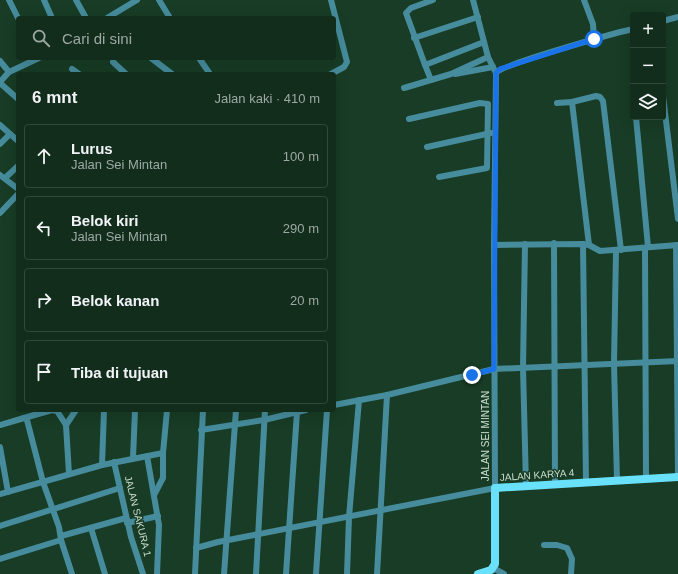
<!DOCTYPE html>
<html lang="id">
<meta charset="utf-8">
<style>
body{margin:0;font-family:Arial,sans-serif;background:#1b3525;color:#f1f3f6}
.controls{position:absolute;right:12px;top:12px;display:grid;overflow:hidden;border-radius:4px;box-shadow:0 4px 16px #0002}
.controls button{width:36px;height:36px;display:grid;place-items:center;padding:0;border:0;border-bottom:1px solid #31493b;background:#122d1c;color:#f1f3f6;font:20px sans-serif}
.stop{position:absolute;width:12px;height:12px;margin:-9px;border:3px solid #1a73e8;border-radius:50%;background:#fff}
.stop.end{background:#1a73e8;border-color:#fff;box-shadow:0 1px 4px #0008}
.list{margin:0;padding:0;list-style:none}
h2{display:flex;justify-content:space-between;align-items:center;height:52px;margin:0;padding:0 16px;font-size:17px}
h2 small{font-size:13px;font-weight:400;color:#9ca8a3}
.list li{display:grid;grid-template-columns:26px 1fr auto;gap:12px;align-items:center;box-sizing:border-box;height:64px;margin:0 8px 8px;padding:0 8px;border:1px solid #31493b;border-radius:4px}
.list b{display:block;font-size:15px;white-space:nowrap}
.list p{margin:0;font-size:13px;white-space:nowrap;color:#9ca8a3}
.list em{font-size:13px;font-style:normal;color:#9ca8a3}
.icon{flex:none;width:22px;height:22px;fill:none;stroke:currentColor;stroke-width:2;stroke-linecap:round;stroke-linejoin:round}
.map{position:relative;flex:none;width:678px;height:574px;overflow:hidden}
.search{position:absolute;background:#122d1c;box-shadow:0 4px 16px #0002;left:16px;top:16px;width:320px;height:44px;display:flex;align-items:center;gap:10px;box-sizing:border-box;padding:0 14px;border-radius:4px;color:#9ca8a3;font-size:15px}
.panel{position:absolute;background:#122d1c;box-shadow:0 4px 16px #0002;left:16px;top:72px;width:320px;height:340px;border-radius:4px}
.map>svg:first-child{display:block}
</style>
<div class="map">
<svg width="678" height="574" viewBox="0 0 678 574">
<rect width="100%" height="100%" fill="#183c25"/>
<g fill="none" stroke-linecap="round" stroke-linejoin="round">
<g stroke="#468c9c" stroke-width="6">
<path d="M 9,0 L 18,18"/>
<path d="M 44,0 L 52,18"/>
<path d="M 76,0 L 86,18"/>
<path d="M 159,0 L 170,18"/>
<path d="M 331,0 L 347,62 L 344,67 L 331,74"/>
<path d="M 433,0 L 411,8 L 406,13 L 425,65 L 484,42"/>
<path d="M 473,0 L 488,57 L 496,73"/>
<path d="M 584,0 L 593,24 L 594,39"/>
<path d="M 107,18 L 137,0"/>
<path d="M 663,21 L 678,17"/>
<path d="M 414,38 L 478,17"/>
<path d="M 151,58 L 172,74"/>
<path d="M 199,58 L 210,74"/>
<path d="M 0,61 L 9,72"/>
<path d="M 113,62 L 126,74"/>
<path d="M 425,65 L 431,80"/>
<path d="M 72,69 L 79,74"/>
<path d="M 455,74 L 493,67"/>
<path d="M 633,81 L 633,84"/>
<path d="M 0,82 L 9,72 L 39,58"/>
<path d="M 0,83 L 18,99"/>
<path d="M 404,88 L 451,74 L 488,57"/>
<path d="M 663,96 L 678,219"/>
<path d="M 557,103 L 572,102"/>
<path d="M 636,117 L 648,247"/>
<path d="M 409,119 L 480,103 L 488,104 L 487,168 L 439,177"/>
<path d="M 0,125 L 18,141"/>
<path d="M 0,144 L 10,134"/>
<path d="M 427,147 L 491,133"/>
<path d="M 0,175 L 18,189"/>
<path d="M 5,178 L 18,166"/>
<path d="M 0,213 L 18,194"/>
<path d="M 554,243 L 555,484"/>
<path d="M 525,244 L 523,368 L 526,485"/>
<path d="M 583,244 L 586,482"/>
<path d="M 494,245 L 583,244 L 589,245 L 600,251 L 678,245"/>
<path d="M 589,245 L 572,102 L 596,96 L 600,97 L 603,101 L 621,250"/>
<path d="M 676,245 L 678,477"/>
<path d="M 645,248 L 646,479"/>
<path d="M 616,251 L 614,364 L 617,480"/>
<path d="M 334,405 L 387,395 L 494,369 L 678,361"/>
<path d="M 52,410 L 57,411 L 66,425 L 69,474"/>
<path d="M 24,418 L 52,410"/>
<path d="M 0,425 L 24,418 L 27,420 L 43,482 L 59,527 L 61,540"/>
<path d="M 66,425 L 76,410"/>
<path d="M 201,430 L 264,420 L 306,410"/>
<path d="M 0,447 L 8,492"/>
<path d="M 147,456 L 159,525 L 157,574"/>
<path d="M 133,458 L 135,410"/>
<path d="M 114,462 L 131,537 L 143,574"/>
<path d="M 102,465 L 104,410"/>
<path d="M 0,494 L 102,465 L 163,453 L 167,410"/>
<path d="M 154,495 L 163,478 L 163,453"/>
<path d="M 127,523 L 158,516"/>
<path d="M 0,526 L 120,488"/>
<path d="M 91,528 L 105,574"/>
<path d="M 61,536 L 126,518"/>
<path d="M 544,545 L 557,545 L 567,548 L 572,559 L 571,574"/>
<path d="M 196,548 L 218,542 L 495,488 L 494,245 L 496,73 C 503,64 615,33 633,29"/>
<path d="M 0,559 L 61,540 L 72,574"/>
<path d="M 493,568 L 504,574"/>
<path d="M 195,574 L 203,410"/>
<path d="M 224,574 L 236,410"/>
<path d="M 256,574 L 265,410"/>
<path d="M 286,574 L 297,412"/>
<path d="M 316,574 L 327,410"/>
<path d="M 347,574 L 349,517 L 359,400"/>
<path d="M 377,574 L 387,395"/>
</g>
<path stroke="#69e1fa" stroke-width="8" d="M 478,574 L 491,570 L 495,564 L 495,488 L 678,477"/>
</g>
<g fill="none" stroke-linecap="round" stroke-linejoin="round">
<path stroke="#1a73e8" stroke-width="5" d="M 472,375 L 494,369 L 496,73 L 500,69 L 594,39"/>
</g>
<g text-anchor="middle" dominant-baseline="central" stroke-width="3" stroke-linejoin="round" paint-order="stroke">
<g font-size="10" fill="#c9ddce" stroke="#183c25">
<text transform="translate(485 436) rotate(-90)">JALAN SEI MINTAN</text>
<text transform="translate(537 475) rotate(-4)">JALAN KARYA 4</text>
<text transform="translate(138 516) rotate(76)">JALAN SAKURA 1</text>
</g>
</g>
</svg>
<div class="controls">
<button>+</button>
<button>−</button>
<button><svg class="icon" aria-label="layers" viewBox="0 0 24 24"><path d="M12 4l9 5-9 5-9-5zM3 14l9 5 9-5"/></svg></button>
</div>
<div class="stop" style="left:594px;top:39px"></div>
<div class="stop end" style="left:472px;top:375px"></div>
<div class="search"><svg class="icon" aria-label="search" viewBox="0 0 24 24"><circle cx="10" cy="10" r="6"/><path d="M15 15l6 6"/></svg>Cari di sini</div>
<section class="panel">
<h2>6 mnt<small>Jalan kaki · 410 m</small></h2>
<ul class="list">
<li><svg class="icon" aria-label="ahead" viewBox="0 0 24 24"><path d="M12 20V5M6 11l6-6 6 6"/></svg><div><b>Lurus</b><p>Jalan Sei Mintan</p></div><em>100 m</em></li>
<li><svg class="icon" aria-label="left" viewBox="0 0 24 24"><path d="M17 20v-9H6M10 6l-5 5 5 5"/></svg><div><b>Belok kiri</b><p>Jalan Sei Mintan</p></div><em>290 m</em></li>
<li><svg class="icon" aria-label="right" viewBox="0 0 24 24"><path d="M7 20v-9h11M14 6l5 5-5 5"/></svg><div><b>Belok kanan</b></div><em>20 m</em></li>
<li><svg class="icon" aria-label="arrive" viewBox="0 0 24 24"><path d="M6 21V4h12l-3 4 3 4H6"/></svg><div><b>Tiba di tujuan</b></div></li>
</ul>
</section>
</div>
